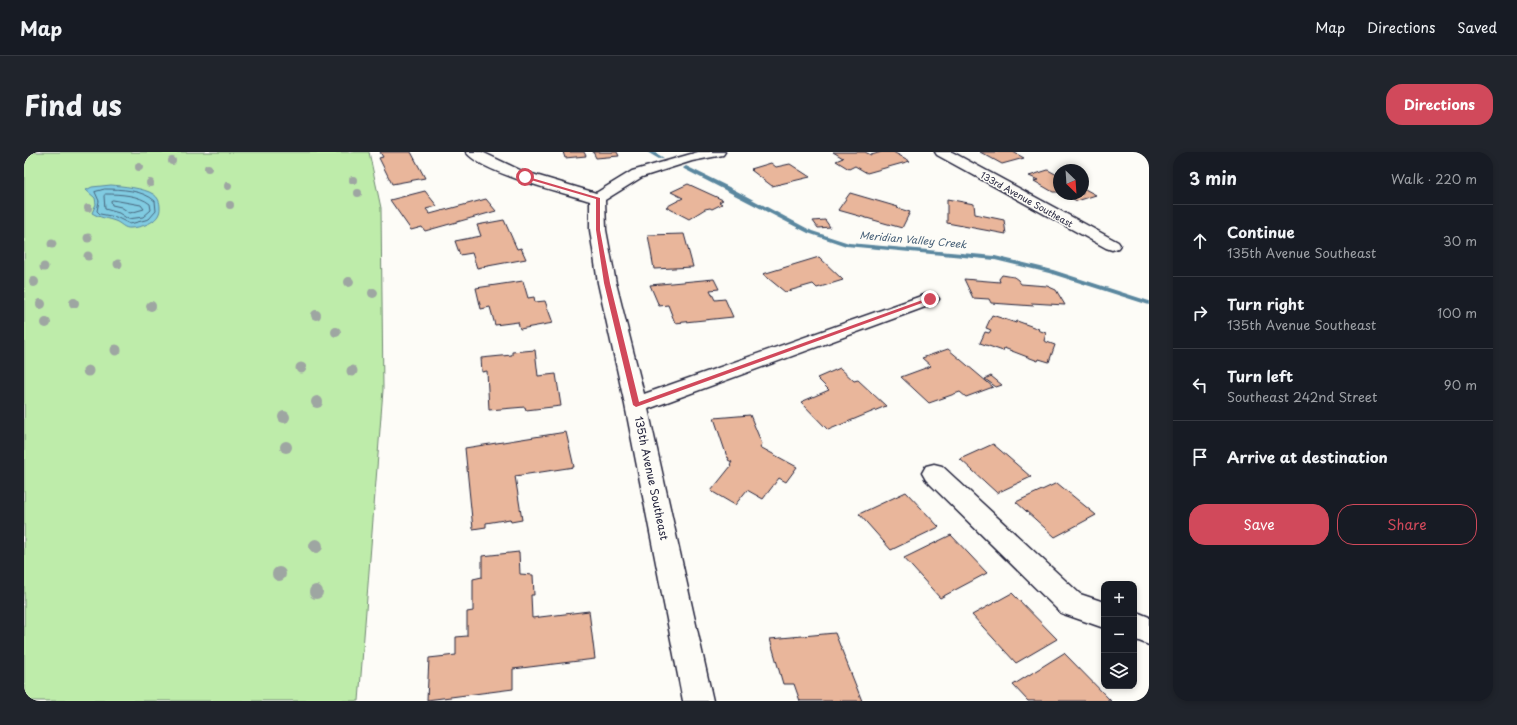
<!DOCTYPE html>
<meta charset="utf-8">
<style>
body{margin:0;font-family:"Playpen Sans",sans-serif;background:#20242c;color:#f1f3f6}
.controls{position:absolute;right:12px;bottom:12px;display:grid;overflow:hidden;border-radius:8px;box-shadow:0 2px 6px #0003}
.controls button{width:36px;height:36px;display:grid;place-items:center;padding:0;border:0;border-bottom:1px solid #363941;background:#171b24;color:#f1f3f6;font:20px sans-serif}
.compass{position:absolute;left:1029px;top:12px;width:36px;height:36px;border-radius:50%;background:#171b24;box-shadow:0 2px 6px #0003;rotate:155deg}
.stop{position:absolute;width:12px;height:12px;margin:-9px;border:3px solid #d1495b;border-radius:50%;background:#fff}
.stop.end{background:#d1495b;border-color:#fff;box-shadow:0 1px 4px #0008}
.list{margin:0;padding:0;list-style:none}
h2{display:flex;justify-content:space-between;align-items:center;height:52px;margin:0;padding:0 16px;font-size:17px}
h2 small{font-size:13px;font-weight:400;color:#9ea1a6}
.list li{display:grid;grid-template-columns:26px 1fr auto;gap:12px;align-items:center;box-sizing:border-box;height:72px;padding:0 16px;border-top:1px solid #363941}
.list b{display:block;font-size:15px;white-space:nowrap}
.list p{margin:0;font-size:13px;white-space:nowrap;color:#9ea1a6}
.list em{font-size:13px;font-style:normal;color:#9ea1a6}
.actions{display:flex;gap:8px;padding:12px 16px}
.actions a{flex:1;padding:9px 0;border:1px solid #d1495b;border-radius:16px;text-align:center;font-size:14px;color:#d1495b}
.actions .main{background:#d1495b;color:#fff}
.icon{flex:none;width:22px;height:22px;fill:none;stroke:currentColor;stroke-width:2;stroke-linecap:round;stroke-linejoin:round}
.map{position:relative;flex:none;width:1125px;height:549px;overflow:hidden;border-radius:16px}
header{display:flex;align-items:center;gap:24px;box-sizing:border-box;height:56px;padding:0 20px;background:#171b24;border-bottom:1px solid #363941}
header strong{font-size:19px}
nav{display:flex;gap:22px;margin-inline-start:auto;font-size:14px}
.intro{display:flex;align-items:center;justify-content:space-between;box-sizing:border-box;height:96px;padding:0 24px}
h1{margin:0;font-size:28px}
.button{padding:10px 18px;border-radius:16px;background:#d1495b;color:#fff;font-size:14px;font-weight:700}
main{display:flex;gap:24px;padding:0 24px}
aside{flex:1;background:#171b24;border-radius:16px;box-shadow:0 2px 6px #0003}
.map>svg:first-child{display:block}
</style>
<header>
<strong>Map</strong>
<nav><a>Map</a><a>Directions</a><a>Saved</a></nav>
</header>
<div class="intro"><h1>Find us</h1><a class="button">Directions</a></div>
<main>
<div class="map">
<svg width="1125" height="549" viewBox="0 0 1125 549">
<rect width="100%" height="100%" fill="#fdfcf7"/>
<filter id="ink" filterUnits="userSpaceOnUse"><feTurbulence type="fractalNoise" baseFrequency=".025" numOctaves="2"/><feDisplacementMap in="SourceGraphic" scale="8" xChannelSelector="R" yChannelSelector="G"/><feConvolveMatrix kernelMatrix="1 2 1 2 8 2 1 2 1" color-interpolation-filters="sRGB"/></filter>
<g filter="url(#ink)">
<path fill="#beecaa" stroke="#708772" d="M 0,0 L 345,0 L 357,56 L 359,238 L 335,549 L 0,549 Z"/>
<path fill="#80cbe1" stroke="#5a879f" d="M 87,33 C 98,34 120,36 129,42 C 134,45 136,50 136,55 C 137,69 120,75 107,76 C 100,77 97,71 91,69 C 83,66 76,66 68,61 L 72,52 L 71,46 L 62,38 L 68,35 Z"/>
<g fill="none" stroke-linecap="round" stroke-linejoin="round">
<g stroke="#48667d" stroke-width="1">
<path d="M 81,37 C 97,37 119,38 131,49 L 132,59 L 125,67 L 106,72 L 92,65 L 76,62 L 73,59 L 75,49 L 71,40 Z"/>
<path d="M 82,42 C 96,42 115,43 126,52 L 127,58 L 119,65 L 104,67 L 95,61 L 81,57 L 80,44 Z"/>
<path d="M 89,48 L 117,53 L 120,57 L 106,61 L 97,55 L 88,53 L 87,49 Z"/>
</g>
<g fill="#5a879f" fill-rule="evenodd">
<path d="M 623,0 L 630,0 L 640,6 L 635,7 Z"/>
<path d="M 662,14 L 709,37 L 788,79 L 825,91 L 971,104 L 1029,118 L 1125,149 L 1125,153 L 1025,121 L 971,108 L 822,94 L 784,81 L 660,17 L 659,16 Z"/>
</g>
</g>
<g fill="#e9b69b" stroke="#22223b">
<path d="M 356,0 L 387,0 L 401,26 L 368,32 L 355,6 L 359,5 Z"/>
<path d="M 539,0 L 560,0 L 562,4 L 541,6 Z"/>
<path d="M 569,0 L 593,0 L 595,4 L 572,6 Z"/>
<path d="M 809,0 L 841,0 L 847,3 L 858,0 L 869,0 L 886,9 L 843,21 L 831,14 L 825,17 L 812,9 L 819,6 Z"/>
<path d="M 956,0 L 989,0 L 1000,6 L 978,12 Z"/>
<path d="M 747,11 L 752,15 L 766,12 L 786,25 L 748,34 L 727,18 L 729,18 L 727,17 Z"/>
<path d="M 1024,18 L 1035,24 L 1035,40 L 1029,40 L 1010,29 L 1014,28 L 1005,24 Z"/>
<path d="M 664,32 L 699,48 L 695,50 L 698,52 L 688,57 L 686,56 L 681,57 L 665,67 L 642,55 L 659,46 L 647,40 Z"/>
<path d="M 1059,36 L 1072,43 L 1053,49 L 1039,42 L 1059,42 Z"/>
<path d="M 401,39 L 413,54 L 402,57 L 406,62 L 462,47 L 472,59 L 401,79 L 398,75 L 387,78 L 366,48 Z"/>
<path d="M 826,41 L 874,55 L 873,56 L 886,60 L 878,76 L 814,58 Z"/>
<path d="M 923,47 L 950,52 L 951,62 L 980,68 L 982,82 L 923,71 Z"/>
<path d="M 480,68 L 493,97 L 497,96 L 502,107 L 453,116 L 448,101 L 436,103 L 431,89 L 457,84 L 453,73 Z"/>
<path d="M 801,68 L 806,75 L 794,76 L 789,69 Z"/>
<path d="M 660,82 L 669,115 L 630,117 L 624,83 Z"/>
<path d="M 795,105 L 819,128 L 793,136 L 789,132 L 761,140 L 739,122 Z"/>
<path d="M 978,123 L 990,125 L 994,128 L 997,132 L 1023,134 L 1032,138 L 1041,153 L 1007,151 L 1010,154 L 967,151 L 965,147 L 949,146 L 940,127 L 976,130 L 975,127 Z"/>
<path d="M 690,127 L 695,137 L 686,138 L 691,148 L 701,147 L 709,165 L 651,171 L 644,153 L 635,154 L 626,133 Z"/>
<path d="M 499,129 L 504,146 L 510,145 L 511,150 L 521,149 L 529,171 L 496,177 L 494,170 L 471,173 L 466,155 L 457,157 L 452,136 Z"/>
<path d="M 968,163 L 992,171 L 993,169 L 1015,177 L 1014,178 L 1022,181 L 1020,189 L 1031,193 L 1025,210 L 1015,207 L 1014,209 L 980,196 L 979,199 L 956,191 L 961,180 L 965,181 L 967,178 L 962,176 Z"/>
<path d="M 924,197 L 969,235 L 942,245 L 936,240 L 905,251 L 877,225 L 907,214 L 898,206 Z"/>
<path d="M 511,198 L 514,224 L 532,222 L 537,254 L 502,258 L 501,255 L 465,258 L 463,219 L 458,220 L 457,206 L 488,203 L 488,200 Z"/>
<path d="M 816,216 L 830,229 L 834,228 L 862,254 L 804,278 L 777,250 L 805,238 L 793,226 Z"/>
<path d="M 967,224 L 978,233 L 972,235 L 961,227 Z"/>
<path d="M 726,263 L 738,292 L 736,295 L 773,315 L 762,330 L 755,326 L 739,347 L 723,338 L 711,353 L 687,339 L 707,314 L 706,313 L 708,310 L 704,308 L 705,306 L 703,305 L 690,266 Z"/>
<path d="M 542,280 L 550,315 L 491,324 L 498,368 L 487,370 L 486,367 L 462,371 L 462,375 L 449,377 L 441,296 Z"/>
<path d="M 969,292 L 1007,325 L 973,341 L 936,307 Z"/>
<path d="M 1033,331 L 1072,363 L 1031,385 L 992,350 Z"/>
<path d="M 882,340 L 915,375 L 867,398 L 835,362 Z"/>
<path d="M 927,383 L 963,421 L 916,446 L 880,406 Z"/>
<path d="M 495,400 L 496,422 L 509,423 L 510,443 L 507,443 L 508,466 L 565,459 L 571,507 L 489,517 L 489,537 L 403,548 L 405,506 L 432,503 L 432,485 L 443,484 L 443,460 L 449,459 L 449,427 L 458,425 L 458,404 Z"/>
<path d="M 988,441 L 1033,487 L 992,511 L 948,463 Z"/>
<path d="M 811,481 L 838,549 L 776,549 L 770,532 L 759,532 L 746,487 Z"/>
<path d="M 1040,501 L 1087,549 L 1004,549 L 989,533 Z"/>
</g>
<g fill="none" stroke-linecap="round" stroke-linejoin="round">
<defs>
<g id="minor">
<path d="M 442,0 L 458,0 L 498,19 L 572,41 L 608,19 L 674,0 L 701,0 L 699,3 L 668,9 L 618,25 L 581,48 L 582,78 L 592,131 L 620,242 L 900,143 L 906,141 L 912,143 L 915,147 L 912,151 L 624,257 L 689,549 L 659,549 L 601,253 L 574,131 L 566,78 L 566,49 C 540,41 457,21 442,0 Z"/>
<path d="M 911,0 L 928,0 L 1094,90 L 1096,93 L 1094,96 L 1088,98 L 1082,96 L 913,3 Z"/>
<path d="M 910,312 L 918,314 L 1056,442 L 1080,450 L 1080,476 L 1037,461 L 902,328 L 898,321 L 902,314 Z"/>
<path d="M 1110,459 L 1125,465 L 1125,493 L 1110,487 Z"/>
</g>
</defs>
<use href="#minor" stroke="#22223b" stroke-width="3"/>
<use href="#minor" fill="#fdfcf7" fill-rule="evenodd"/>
</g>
<g fill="#9ea6a2">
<circle cx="148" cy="9" r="4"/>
<circle cx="115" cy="15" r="4"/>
<circle cx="184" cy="16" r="4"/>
<circle cx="329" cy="28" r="4"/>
<circle cx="126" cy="31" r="4"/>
<circle cx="204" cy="34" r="4"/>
<circle cx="334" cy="41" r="4"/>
<circle cx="206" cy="53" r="4"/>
<circle cx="64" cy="56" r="4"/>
<circle cx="64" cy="86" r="4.5"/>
<circle cx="28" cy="92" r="4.5"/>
<circle cx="64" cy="104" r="4.5"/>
<circle cx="94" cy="112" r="4.5"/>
<circle cx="20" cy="115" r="4.5"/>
<circle cx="10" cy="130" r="5"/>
<circle cx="325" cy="130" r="5"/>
<circle cx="349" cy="141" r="5"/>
<circle cx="50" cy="151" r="5"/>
<circle cx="17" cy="152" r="5"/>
<circle cx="127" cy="154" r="5"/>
<circle cx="292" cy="163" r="5"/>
<circle cx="22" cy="171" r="5"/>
<circle cx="312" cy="180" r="5"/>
<circle cx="92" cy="198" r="5.5"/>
<circle cx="277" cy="216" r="5.5"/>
<circle cx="64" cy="219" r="5.5"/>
<circle cx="328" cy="219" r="5.5"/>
<circle cx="293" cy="250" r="6"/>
<circle cx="260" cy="265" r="6"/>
<circle cx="262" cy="295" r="6"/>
<circle cx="292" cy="394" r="7"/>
<circle cx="255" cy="422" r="7"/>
<circle cx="292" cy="440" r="7"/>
</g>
</g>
<path fill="#d1495b" d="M 501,24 L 576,46 L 576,78 L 586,131 L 615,250 L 904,146 L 909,147 L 612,255 L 609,253 L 580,131 L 572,78 L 572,47 L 500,26 Z"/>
<g text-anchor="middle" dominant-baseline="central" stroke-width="3" stroke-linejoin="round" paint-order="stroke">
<g font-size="9" fill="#22223b" stroke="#fdfcf7">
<text transform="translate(1003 47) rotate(29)">133rd Avenue Southeast</text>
</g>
<g font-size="10" font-style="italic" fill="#435d75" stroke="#fdfcf7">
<text transform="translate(889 87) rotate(5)">Meridian Valley Creek</text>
</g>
<g font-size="11" fill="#22223b" stroke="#fdfcf7">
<text transform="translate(628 326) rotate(78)">135th Avenue Southeast</text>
</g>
</g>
</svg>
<div class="controls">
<button>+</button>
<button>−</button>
<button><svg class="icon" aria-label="layers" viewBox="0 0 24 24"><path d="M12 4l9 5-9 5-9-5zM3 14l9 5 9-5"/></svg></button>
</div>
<svg class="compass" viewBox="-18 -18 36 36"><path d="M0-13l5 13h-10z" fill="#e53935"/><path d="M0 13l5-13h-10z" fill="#9ea1a6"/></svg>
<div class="stop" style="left:501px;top:25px"></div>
<div class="stop end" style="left:906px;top:147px"></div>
</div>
<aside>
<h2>3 min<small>Walk · 220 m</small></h2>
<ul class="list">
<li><svg class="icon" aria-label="ahead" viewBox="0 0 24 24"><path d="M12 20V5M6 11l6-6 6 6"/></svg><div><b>Continue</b><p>135th Avenue Southeast</p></div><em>30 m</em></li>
<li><svg class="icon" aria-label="right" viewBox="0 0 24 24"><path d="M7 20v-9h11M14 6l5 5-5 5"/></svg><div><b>Turn right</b><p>135th Avenue Southeast</p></div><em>100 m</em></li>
<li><svg class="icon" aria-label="left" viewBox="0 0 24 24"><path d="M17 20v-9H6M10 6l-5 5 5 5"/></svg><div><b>Turn left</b><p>Southeast 242nd Street</p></div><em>90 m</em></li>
<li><svg class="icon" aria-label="arrive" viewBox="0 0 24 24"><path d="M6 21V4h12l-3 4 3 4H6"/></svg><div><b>Arrive at destination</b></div></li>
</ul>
<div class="actions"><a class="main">Save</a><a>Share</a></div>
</aside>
</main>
